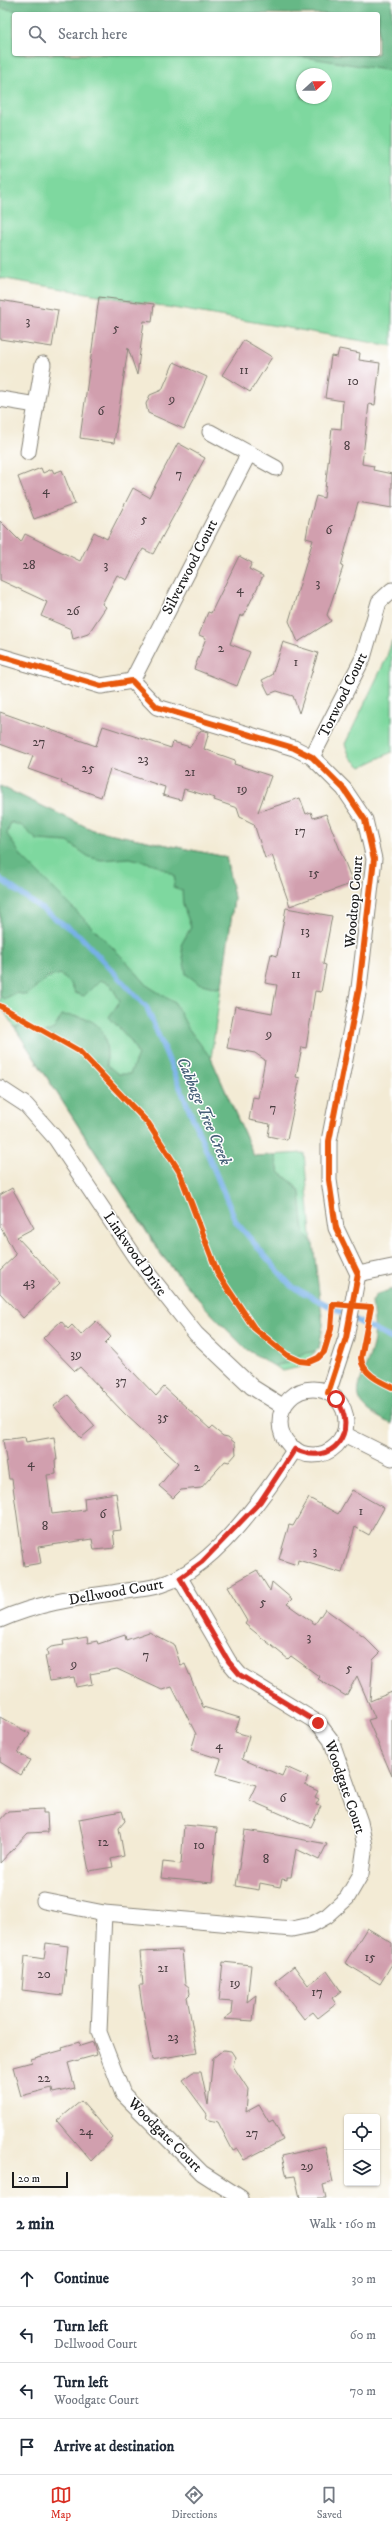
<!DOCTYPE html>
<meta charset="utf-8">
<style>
body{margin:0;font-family:"IM FELL DW Pica",serif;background:#f6f6f7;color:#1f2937}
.controls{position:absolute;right:12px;bottom:12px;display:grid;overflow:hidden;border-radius:4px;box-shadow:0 1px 3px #0004}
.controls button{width:36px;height:36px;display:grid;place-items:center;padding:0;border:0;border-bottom:1px solid #e0e1e3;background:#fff;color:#1f2937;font:20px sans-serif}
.compass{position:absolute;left:296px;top:68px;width:36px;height:36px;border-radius:50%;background:#fff;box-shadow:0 1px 3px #0004;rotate:69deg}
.scale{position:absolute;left:12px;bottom:10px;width:56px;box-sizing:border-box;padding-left:4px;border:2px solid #1c1c1c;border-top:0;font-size:11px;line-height:14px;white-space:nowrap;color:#1c1c1c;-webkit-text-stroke:3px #fff;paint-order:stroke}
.stop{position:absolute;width:12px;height:12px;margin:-9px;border:3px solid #d93025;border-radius:50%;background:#fff}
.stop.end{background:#d93025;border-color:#fff;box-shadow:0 1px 4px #0008}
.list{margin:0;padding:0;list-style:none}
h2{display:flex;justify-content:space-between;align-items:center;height:52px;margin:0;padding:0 16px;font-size:17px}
h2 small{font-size:13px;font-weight:400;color:#747a83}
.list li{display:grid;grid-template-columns:26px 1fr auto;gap:12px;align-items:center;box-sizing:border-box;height:56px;padding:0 16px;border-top:1px solid #e0e1e3}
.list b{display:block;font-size:15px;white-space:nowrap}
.list p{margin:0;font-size:13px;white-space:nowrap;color:#747a83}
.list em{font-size:13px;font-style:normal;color:#747a83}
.icon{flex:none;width:22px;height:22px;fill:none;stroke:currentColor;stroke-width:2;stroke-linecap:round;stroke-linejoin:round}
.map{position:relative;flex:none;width:392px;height:2198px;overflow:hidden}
.search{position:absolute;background:#fff;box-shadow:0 1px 3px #0004;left:12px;right:12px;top:12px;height:44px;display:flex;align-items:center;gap:10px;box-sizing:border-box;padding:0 14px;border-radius:4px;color:#747a83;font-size:15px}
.sheet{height:276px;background:#fff}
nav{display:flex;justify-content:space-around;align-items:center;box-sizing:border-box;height:56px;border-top:1px solid #e0e1e3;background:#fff;font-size:11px;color:#747a83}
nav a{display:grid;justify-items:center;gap:2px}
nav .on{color:#d93025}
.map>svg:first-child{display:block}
</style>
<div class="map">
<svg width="392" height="2198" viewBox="0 0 392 2198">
<rect width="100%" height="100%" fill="#fff"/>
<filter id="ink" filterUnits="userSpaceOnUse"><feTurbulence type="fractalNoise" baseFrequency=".025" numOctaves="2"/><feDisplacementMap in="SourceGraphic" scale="8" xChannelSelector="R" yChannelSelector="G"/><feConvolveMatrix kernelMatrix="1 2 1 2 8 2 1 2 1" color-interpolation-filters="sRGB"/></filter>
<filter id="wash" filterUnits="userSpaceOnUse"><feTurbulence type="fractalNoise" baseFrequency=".012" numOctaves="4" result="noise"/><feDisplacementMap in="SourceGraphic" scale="16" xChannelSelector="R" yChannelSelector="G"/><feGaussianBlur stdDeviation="0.9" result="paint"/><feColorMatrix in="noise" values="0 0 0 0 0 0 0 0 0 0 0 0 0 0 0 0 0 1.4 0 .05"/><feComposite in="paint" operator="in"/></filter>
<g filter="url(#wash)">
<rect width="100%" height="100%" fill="#f3ebd5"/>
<g fill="#7ed89f" stroke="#4d7a5e" fill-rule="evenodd">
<path d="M 0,0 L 177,14 L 14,14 L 14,54 L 378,54 L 392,57 L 392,346 L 0,278 ZM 302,74 L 326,74 L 326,98 L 302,98 Z"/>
<path d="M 392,640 L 392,752 L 361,767 L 350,757 L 345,744 L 386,659 Z"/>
<path d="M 0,786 L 93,830 L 226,857 L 234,898 L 211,1058 L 254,1156 L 304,1153 L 311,1235 L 323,1325 L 319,1348 L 300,1367 L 283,1371 L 246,1349 L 206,1308 L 162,1256 L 0,1005 Z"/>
</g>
<g fill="#66b886" stroke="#416a51">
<path d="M 0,0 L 392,0 L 392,71 L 286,54 L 378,54 L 378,14 L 38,14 L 0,8 Z"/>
<path d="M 0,786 L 93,830 L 226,857 L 234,898 L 222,986 L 217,988 L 198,983 L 186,974 L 181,945 L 191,927 L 183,905 L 182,890 L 173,887 L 175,881 L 174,875 L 154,864 L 130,858 L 101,860 L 89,857 L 68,842 L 37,840 L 22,826 L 11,822 L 7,834 L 22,857 L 126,961 L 148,986 L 175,1003 L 188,1028 L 211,1058 L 254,1156 L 275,1155 L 279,1172 L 293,1183 L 300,1193 L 304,1232 L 313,1243 L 323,1325 L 319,1348 L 316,1351 L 302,1354 L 286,1363 L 274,1366 L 246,1349 L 206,1308 L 163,1256 L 15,1028 L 22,1026 L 42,1034 L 54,1029 L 62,1015 C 100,1017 108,1029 107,1065 L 118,1074 L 130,1074 L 138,1055 L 131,1041 L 109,1017 L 120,1001 L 110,984 L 100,980 L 84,996 L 75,993 L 71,984 L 60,974 L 47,978 L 27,995 L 16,993 L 4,999 L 0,996 Z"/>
<path d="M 392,1289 L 392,1424 C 338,1399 363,1386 373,1344 C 376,1331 373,1314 372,1301 L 376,1295 Z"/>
</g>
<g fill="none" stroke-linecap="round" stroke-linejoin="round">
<path stroke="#77b0e7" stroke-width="5.5" d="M 0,879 L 80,936 L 147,1008 L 236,1222 L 291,1286 L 392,1339"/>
</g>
<g id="blocks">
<g fill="#d19fae">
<path d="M 99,297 L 154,304 L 152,322 L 144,321 L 137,375 L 128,348 L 114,443 L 80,438 Z"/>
<path d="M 0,300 L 58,310 L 52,347 L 0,339 Z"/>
<path d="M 244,340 L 272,357 L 250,392 L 222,375 Z"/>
<path d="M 339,349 L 360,353 L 359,360 L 380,363 L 375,405 L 369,404 L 362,464 L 374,466 L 373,470 L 392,474 L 392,508 L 358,502 L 341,566 L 343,567 L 327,615 L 331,621 L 298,642 L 289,621 L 313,540 L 306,538 L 309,521 L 316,496 L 324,498 L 332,428 L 341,429 L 343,401 L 325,398 L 331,356 L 337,357 Z"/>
<path d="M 174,362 L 207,377 L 184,429 L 148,413 L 146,404 L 150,395 L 162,390 Z"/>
<path d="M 178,443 L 205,458 L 153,554 L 143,549 L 127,580 L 117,575 L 102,604 L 106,607 L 88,634 L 73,639 L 71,629 L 41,616 L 47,602 L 0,580 L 0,521 L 21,542 L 25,534 L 80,561 L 94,532 L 107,539 L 133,488 L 149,497 Z"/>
<path d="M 41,468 L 43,473 L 52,469 L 54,473 L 62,470 L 75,504 L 34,519 L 18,477 Z"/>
<path d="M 239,556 L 252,563 L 249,569 L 263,576 L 243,617 L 240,615 L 230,644 L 250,652 L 237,686 L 194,669 L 206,638 L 199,635 L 208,612 L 211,613 Z"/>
<path d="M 283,642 L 318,653 L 299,713 L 293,696 L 277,691 L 269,694 L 262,680 L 272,675 Z"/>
<path d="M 0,712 L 96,746 L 103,726 L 171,748 L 173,742 L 190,747 L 201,730 L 209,732 L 204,749 L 235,760 L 234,764 L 271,776 L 258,812 L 300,798 L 306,814 L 311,812 L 313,818 L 326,814 L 353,883 L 290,906 L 272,855 L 265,858 L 254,824 L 240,817 L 237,808 L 214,800 L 215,798 L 184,789 L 181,800 L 163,795 L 165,787 L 110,769 L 101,797 L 61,783 L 62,781 L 28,769 L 33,756 L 0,744 Z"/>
<path d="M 286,908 L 332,916 L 323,964 L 326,965 L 321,992 L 315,991 L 306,1048 L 302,1047 L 296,1077 L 300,1078 L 287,1140 L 268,1136 L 270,1124 L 249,1120 L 253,1097 L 258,1098 L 265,1060 L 255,1053 L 227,1048 L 235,1006 L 272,1013 L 277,985 L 265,983 L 271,954 L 277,956 Z"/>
<path d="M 12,1188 L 34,1228 L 17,1237 L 60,1283 L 23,1318 L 0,1293 L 0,1270 L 16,1255 L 0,1226 L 0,1195 Z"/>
<path d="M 61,1321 L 68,1329 L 72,1325 L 81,1335 L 96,1321 L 111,1337 L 105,1343 L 156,1396 L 164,1387 L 210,1429 L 212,1427 L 223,1436 L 228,1437 L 235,1443 L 236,1454 L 229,1462 L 225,1461 L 201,1488 L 181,1490 L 173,1498 L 159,1486 L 178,1463 L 125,1414 L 80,1367 L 75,1371 L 43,1338 Z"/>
<path d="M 68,1395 L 95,1426 L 81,1438 L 54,1406 Z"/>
<path d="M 25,1437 L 26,1442 L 54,1437 L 57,1460 L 55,1460 L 56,1474 L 47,1475 L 52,1514 L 85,1510 L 84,1498 L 116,1493 L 121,1530 L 113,1531 L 115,1548 L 94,1550 L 92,1539 L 38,1547 L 41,1563 L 24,1566 L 12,1479 L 9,1479 L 3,1440 Z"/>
<path d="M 352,1490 L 384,1508 L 369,1535 L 355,1527 L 342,1573 L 298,1560 L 297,1565 L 279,1559 L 289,1525 L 293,1526 L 309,1498 L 338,1514 Z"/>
<path d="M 257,1570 L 270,1591 L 272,1582 L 292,1599 L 287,1604 L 315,1624 L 325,1609 L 365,1638 L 380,1653 L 373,1660 L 370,1701 L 392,1692 L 392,1776 L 368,1720 L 375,1718 L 357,1676 L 346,1696 L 318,1679 L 320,1677 L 291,1656 L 288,1659 L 245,1624 L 247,1621 L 227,1587 Z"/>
<path d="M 149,1632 L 174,1645 L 181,1666 L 185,1664 L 203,1707 L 240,1718 L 235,1732 L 249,1736 L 242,1759 L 282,1776 L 286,1767 L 308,1777 L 305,1785 L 318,1791 L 315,1797 L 319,1799 L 316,1805 L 321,1806 L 311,1827 L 249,1800 L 256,1785 L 216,1774 L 221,1759 L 191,1750 L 196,1734 L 172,1687 L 162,1690 L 117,1669 L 90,1674 L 92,1684 L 76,1687 L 74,1677 L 50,1681 L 45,1656 L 48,1656 L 47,1650 L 51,1647 L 64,1645 L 63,1641 L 87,1637 L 88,1643 L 97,1641 L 98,1644 L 125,1635 L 126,1640 Z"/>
<path d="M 0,1717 L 30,1734 L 18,1753 L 30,1760 L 21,1775 L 0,1762 Z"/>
<path d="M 43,1809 L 43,1813 L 47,1813 L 48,1832 L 28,1833 L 0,1863 L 0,1820 L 8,1811 Z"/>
<path d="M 122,1811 L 125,1821 L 119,1828 L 124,1856 L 111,1859 L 113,1867 L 89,1871 L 79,1819 Z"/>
<path d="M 184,1825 L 217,1828 L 212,1883 L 161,1878 L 163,1862 L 181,1864 Z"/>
<path d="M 245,1830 L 277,1835 L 327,1844 L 319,1860 L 296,1849 L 291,1877 L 287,1877 L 287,1880 L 282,1879 L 280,1887 L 260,1883 L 259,1890 L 236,1886 Z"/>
<path d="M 367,1928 L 392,1943 L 392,1964 L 380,1984 L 345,1963 Z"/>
<path d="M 46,1943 L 68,1946 L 63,1995 L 22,1990 L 25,1956 L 44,1959 Z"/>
<path d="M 182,1950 L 185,1984 L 189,1987 L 190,1994 L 187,1997 L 197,2052 L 152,2060 L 141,1999 L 139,1985 L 143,1985 L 140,1952 Z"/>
<path d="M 223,1962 L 251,1965 L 247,2002 L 256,1995 L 253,2021 L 224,2019 L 232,2013 L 233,2002 L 219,2001 Z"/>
<path d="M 294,1966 L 308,1985 L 327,1971 L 341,1991 L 332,1998 L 336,2004 L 318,2018 L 313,2012 L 304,2019 L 275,1981 Z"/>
<path d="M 79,2042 L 80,2046 L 93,2042 L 97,2055 L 68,2063 L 75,2088 L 53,2093 L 52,2088 L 21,2096 L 13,2067 L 32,2062 L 31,2059 L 63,2050 L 62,2047 Z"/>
<path d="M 223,2050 L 231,2051 L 235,2057 L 233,2066 L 248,2089 L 246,2112 L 259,2105 L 269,2122 L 273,2120 L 283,2140 L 244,2160 L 237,2149 L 233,2151 L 218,2122 L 206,2119 L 207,2114 L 182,2080 L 193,2072 L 201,2072 L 208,2105 L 213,2058 Z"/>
<path d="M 81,2101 L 113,2138 L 91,2161 L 57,2121 Z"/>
<path d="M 325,2146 L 333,2182 L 323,2185 L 326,2198 L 300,2198 L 295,2176 L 287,2177 L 282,2156 Z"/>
</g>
</g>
</g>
<g filter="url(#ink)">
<use href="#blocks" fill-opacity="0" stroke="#888478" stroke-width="1"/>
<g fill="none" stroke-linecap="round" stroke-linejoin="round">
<defs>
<g id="street">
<path d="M 0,399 L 36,405"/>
<path d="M 210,432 L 276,468"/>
<path d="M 28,452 L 43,364"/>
<path d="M 0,656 L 101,686 L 132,681 L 157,707 L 294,748 L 312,757 L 344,789 L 365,820 L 374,859 L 359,988 L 329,1141 L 329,1180 L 336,1228 L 358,1274 L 346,1338 L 328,1393"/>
<path d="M 132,681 L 249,453"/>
<path d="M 312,757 L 363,658 L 379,602 L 392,590"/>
<path d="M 0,1088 L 26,1105 L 56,1139 L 135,1257 L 196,1334 L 252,1387 L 284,1407"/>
<path d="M 358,1274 L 392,1267"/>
<circle cx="313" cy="1422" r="33"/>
<path d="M 344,1434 L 392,1458"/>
<path d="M 0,1620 C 35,1604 74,1598 112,1593 C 128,1590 145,1590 160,1585 C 213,1570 266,1494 295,1449"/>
<path d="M 44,1901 L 104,1913 L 292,1929 L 311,1925 L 327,1916 L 347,1898 L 361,1874 L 365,1846 L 360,1822 L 331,1740 L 318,1723 L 240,1675 L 229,1662 L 180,1578"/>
<path d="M 104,1913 L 99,2032 L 123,2094 L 202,2173 L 241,2198"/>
</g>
</defs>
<use href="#street" stroke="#888478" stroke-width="17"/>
<use href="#street" stroke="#fff" stroke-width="15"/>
<defs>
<g id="cycleway">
<path d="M 0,656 L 101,686 L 132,681 L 157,707 L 294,748 L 312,757 L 344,789 L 365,820 L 374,859 L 359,988 L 329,1141 L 329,1180 L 336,1228 L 358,1274 L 346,1338 L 328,1393"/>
<path d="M 0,1006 L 79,1051 L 148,1123 L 179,1171 L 218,1274 L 254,1328 L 287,1355 L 300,1361 L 309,1362 L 318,1358 L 324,1352 L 331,1329 L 333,1304 L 371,1307 L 361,1358 C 362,1373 379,1381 392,1387"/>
</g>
</defs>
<use href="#cycleway" stroke="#fff" stroke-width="8"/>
<use href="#cycleway" stroke="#e8590c" stroke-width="6"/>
</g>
</g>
<g fill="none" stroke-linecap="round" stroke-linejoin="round" filter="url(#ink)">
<path stroke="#d93025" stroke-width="5" d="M 318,1723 L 240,1675 L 229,1662 L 180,1578 L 202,1562 L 260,1502 L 295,1449 C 332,1468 360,1431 336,1399"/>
</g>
<g text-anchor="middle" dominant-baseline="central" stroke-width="3" stroke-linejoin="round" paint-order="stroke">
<g font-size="13" fill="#493d40">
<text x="28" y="321">3</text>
<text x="116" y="328">5</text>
<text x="244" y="370">11</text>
<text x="353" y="381">10</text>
<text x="172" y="399">9</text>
<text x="101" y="411">6</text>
<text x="347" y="446">8</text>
<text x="179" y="474">7</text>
<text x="46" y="490">4</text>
<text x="144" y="519">5</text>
<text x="329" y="530">6</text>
<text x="29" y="565">28</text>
<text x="106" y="565">3</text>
<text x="318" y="583">3</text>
<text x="240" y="589">4</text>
<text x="73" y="611">26</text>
<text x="221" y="648">2</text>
<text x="296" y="662">1</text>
<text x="39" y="742">27</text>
<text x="143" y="759">23</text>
<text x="88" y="768">25</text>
<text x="190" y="772">21</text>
<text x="242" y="789">19</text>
<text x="300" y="831">17</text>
<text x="314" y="873">15</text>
<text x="305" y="931">13</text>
<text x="296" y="974">11</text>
<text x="269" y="1034">9</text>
<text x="273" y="1108">7</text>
<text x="29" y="1282">43</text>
<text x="76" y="1354">39</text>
<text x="121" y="1381">37</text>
<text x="163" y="1417">35</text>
<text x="31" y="1463">4</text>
<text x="197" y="1467">2</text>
<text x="361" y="1511">1</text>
<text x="103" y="1514">6</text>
<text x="45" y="1526">8</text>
<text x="315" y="1551">3</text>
<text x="263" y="1602">5</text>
<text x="309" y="1637">3</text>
<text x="146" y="1655">7</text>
<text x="74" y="1664">9</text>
<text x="349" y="1668">5</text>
<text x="219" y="1745">4</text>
<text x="283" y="1798">6</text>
<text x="103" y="1842">12</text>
<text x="199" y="1845">10</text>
<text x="266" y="1859">8</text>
<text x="370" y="1957">15</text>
<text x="163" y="1968">21</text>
<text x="44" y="1974">20</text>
<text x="235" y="1983">19</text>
<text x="317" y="1992">17</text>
<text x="173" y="2037">23</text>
<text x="44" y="2078">22</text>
<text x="86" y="2131">24</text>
<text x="252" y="2133">27</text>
<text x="307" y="2166">29</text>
</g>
<g font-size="15" fill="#1c1c1c" stroke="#fff">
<text transform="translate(190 567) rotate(-63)">Silverwood Court</text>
<text transform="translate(343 695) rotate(-64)">Torwood Court</text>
<text transform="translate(354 902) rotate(-85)">Woodtop Court</text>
<text transform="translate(135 1254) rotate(55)">Linkwood Drive</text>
<text transform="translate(116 1592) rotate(-10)">Dellwood Court</text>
<text transform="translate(345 1787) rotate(71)">Woodgate Court</text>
<text transform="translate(165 2135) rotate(45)">Woodgate Court</text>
</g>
<g font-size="16" font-style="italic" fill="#455f77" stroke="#fff">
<text transform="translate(204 1111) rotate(67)">Cabbage Tree Creek</text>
</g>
</g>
</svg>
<div class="controls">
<button><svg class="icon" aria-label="locate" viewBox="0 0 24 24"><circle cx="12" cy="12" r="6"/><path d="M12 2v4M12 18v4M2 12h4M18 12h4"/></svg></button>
<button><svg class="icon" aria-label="layers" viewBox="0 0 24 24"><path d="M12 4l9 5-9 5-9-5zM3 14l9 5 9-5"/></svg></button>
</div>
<svg class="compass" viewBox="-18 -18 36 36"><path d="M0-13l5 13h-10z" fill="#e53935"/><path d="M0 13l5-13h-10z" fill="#747a83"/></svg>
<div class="scale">20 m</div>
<div class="stop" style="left:336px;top:1399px"></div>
<div class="stop end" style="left:318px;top:1723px"></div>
<div class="search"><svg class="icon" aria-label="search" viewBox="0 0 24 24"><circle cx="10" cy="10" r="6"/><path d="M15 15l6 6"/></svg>Search here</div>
</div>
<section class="sheet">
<h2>2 min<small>Walk · 160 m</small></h2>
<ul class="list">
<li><svg class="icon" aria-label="ahead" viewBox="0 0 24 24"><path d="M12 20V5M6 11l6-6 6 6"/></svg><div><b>Continue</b></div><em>30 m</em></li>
<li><svg class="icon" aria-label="left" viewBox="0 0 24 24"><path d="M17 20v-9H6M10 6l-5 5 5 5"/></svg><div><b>Turn left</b><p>Dellwood Court</p></div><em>60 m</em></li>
<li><svg class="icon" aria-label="left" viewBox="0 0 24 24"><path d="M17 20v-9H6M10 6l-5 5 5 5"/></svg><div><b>Turn left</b><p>Woodgate Court</p></div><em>70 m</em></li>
<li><svg class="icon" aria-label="arrive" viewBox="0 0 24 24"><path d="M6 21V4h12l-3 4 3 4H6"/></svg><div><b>Arrive at destination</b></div></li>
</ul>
</section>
<nav>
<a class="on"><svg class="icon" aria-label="map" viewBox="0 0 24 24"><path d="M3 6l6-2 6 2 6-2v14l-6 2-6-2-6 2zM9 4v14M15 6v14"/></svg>Map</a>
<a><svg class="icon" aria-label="directions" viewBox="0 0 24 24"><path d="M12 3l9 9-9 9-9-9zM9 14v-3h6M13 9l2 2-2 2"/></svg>Directions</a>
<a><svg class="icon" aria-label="saved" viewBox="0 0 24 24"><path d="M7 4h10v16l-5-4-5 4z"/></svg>Saved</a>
</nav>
